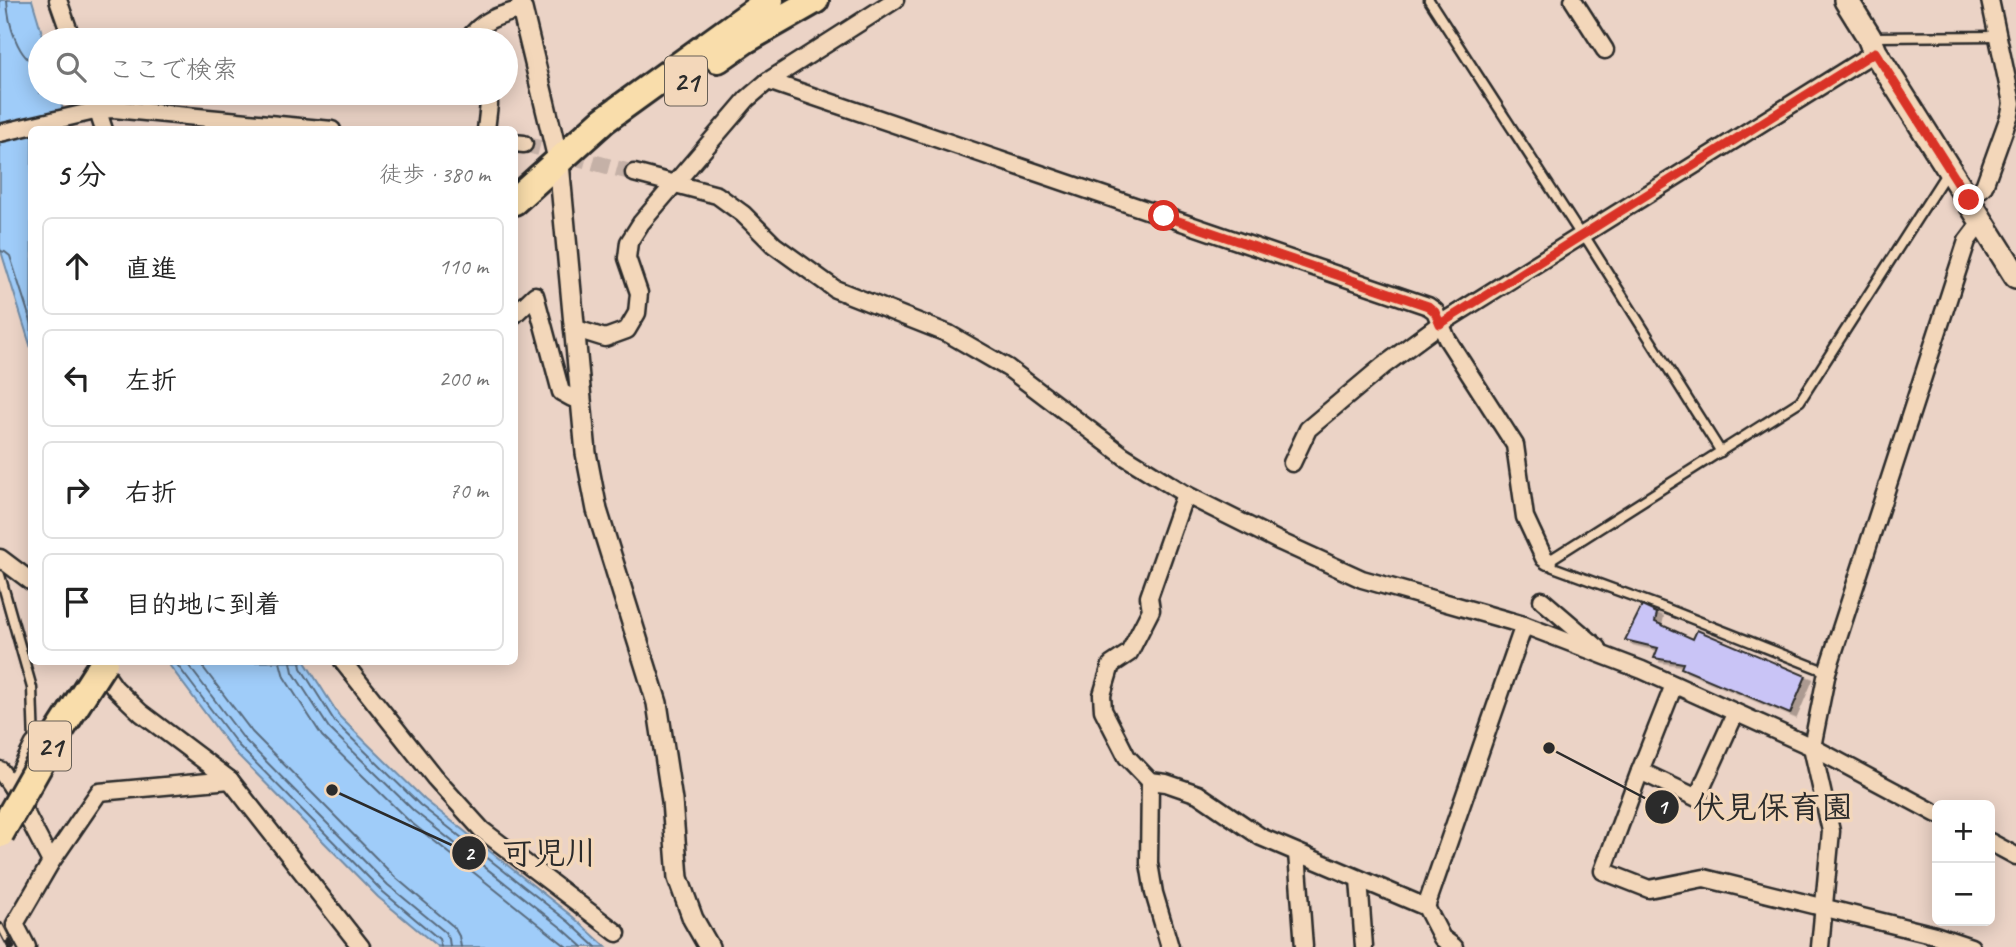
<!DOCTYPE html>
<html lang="ja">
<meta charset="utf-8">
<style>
body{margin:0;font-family:Caveat,"Klee One",sans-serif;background:#f6f6f6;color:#222}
.controls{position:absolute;right:21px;bottom:21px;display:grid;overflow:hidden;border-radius:10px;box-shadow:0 4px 18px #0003}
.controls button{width:63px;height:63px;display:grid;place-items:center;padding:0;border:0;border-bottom:2px solid #e0e0e0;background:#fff;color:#222;font:35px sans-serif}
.stop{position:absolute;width:21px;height:21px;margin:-16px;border:5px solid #d93025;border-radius:50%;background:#fff}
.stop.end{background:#d93025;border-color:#fff;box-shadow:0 2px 7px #0008}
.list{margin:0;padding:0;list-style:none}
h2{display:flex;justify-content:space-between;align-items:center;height:91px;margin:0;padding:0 28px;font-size:30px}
h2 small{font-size:23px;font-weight:400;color:#767676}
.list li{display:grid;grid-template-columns:46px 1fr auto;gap:21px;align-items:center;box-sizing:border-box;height:98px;margin:0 14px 14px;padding:0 14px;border:2px solid #e0e0e0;border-radius:10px}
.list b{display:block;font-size:26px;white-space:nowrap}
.list em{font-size:23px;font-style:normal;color:#767676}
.icon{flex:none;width:38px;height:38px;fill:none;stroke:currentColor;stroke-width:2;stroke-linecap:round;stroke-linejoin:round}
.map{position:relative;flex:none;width:2016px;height:947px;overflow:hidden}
.search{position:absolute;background:#fff;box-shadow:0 4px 18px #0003;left:28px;top:28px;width:490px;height:77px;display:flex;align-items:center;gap:18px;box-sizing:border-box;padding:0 24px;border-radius:38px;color:#767676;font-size:26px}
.panel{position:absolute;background:#fff;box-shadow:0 4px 18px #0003;left:28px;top:126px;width:490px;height:539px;border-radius:10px}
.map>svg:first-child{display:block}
</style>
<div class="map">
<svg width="2016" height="947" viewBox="0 0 2016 947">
<defs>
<filter id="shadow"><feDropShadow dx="6" dy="3.5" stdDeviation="0" flood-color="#0004"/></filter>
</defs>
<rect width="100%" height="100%" fill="#ebd3c6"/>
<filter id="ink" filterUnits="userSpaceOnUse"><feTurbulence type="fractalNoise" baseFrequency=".0143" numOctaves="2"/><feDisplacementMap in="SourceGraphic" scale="14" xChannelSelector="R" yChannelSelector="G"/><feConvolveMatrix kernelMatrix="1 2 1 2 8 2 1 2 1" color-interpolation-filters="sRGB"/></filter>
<g filter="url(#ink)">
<g fill="#9fccf9" stroke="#718ca7" stroke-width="2">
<path d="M 0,0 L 32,0 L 44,40 L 40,40 L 40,93 L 58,93 L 69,129 L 32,130 L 31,348 L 0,248 Z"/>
<path d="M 167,662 L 305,662 L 340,717 L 425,800 L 573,917 L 606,947 L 438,947 L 378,897 L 232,749 Z"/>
</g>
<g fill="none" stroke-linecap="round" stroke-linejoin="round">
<g stroke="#596b7d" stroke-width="2">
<path d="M 7,0 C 8,22 17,60 40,66"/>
<path d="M 0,251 L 5,252 L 10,256 L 32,325"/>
<path d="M 175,662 L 238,745 L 382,891 L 439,939 L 441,947"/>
<path d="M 186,662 L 244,739 L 388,885 L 445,932 L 449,939 L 450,947"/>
<path d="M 199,662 L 252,732 L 395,877 L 454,927 L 459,936 L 461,947"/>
<path d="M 280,662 L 284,677 L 322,736 L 408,820 L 567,947"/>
<path d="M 291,662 L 293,672 L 329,728 L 414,811 L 563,929 L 583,947"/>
<path d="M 300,662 L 301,668 L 335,722 L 420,805 L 569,922 L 596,947"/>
</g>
</g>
<path fill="#c9c4f6" stroke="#2b2b2b" stroke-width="2" filter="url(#shadow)" d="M 1642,606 L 1657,613 L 1655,622 L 1693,639 L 1697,630 L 1806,676 L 1790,714 L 1681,668 L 1683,663 L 1654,658 L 1658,648 L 1625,640 Z"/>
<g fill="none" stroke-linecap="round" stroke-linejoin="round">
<path stroke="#c5b1a7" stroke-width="16" stroke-dasharray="16 8" stroke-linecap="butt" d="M 524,144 L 634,173"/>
<defs>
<g id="service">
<path d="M 1429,0 L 1577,229 L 1584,235 L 1721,452"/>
<path d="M 1872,37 L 1998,36"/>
<path d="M 0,575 L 32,688 L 34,744"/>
<path d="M 1827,672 L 1665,608 L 1553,567 L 1548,561 L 1800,401 L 1947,172"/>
</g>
<g id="minor">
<path d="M 58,0 L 72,40"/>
<path d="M 1573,0 L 1605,50"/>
<path d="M 468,40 C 481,20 500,15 522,9 L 520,0"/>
<path d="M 768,81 L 1428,306 L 1435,311 L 1447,339 L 1515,445 L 1525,517 L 1544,558 L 1548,561"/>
<path d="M 92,93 L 104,130"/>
<path d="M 486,130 L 489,104 L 487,93"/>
<path d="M 0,133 L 99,110 L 114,109 L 332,130"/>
<path d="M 514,143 L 524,144"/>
<path d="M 634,173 L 717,195 L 743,214 L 774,245 L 835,289 L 949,334 L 1008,368 L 1124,456 L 1185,494 L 1281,542 L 1362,579 L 1524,625 L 1642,670 L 1812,747 L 1937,814"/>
<path d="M 1969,200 L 1984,186 L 2010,114 L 2012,103 L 1990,0"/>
<path d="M 514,315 L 535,295 L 561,392 L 572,398 L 579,397"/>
<path d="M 573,328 L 605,338 L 627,330 L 637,313 L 639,293 L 627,258 L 629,242 L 641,223 L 747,99 L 768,81 L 895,0"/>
<path d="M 1292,463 L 1308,429 L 1383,366 L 1440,324 L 1875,52"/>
<path d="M 1185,494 L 1149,597 L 1151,610 L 1129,653 L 1111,665 L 1102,695 L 1103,710 L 1127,757 L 1150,781 L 1166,783 L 1198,794 L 1261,837 L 1426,907 L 1442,938 L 1454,947"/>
<path d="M 0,558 L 32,582"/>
<path d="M 1542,600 L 1598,648"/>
<path d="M 343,662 L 435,778 L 482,830 L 617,933"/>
<path d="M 98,664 L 115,688 L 141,713 L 230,780 L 361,947"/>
<path d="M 1674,685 L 1640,771 L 1697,798 L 1735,714"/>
<path d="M 34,744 L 12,787 L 51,862"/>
<path d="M 0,770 L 12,787"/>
<path d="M 1640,771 L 1603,871 L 1649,889 L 1704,878 L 1935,935 L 1971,947"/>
<path d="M 1150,781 L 1149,863 L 1154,893 L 1170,947"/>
<path d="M 1990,842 L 2016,856"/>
<path d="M 1297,853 L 1304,947"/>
<path d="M 1359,879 L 1364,947"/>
<path d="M 1426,907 L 1524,625"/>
<path d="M 27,947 L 15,924 L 51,862 L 99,792 L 230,780"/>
<path d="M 1820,947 L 1831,831 L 1812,747 L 1827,672 L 1967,241 L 1982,221"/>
</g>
<path id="tertiary" d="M 522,9 L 559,163 L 586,453 L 597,510 L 657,703 L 672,801 L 678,878 L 693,919 L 709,947"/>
<path id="secondary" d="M 1846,0 L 1869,37 L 1875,52 L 2016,276"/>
<g id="trunk">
<path d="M 718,59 L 745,40 L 815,0"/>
<path d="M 514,201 L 604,120 L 770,0"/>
</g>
</defs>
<use href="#service" stroke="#2b2b2b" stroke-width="13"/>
<use href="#minor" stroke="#2b2b2b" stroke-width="21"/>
<use href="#tertiary" stroke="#2b2b2b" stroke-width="24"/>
<use href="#secondary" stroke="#2b2b2b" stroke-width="28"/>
<use href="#trunk" stroke="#2b2b2b" stroke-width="32"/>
<use href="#service" stroke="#f3d7ba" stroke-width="8"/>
<use href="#minor" stroke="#f3d7ba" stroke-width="16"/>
<use href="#tertiary" stroke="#f3d7ba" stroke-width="19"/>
<use href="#secondary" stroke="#f3d7ba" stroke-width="23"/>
<use href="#trunk" stroke="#f9ddab" stroke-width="26"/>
<defs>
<path id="rail" d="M 0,926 L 11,947"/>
</defs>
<use href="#rail" stroke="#2b2b2b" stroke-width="8"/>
<use href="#rail" stroke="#f3d7ba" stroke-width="5" stroke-dasharray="16" stroke-linecap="butt"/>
<defs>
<path id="trunk-bridge" d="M 0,834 L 48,749 L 104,662"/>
</defs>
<use href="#trunk-bridge" stroke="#2b2b2b" stroke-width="32" stroke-linecap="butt"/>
<use href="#trunk-bridge" stroke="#f9ddab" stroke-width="26"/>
</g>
</g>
<g fill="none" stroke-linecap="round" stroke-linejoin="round" filter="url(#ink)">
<path stroke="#d93025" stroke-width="9" d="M 1164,216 L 1428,306 L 1435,312 L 1440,324 L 1875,52 L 1969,200"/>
</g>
<g text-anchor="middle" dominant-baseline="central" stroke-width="7" stroke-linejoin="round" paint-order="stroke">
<g fill="#f3d7ba" stroke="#675f56" stroke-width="2">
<rect x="665" y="56.5" width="42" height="49" rx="5"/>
<rect x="29" y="721.5" width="42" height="49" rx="5"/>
</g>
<g font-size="28" font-weight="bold" fill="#2b2b2b">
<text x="686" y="81">21</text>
<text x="50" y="746">21</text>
</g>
</g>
<path fill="none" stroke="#2b2b2b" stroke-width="2.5" d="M1549 748L1662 807M332 790L469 853"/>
<g fill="#2b2b2b" stroke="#f3d7ba" stroke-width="2.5">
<circle cx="1549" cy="748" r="7"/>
<circle cx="332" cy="790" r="7"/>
<circle cx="1662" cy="807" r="18"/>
<circle cx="469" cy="853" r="18"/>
</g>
<g font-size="21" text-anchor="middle" font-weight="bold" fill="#fff">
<text x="1662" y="814">1</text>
<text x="469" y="860">2</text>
</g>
<g font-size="32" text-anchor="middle" font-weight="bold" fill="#2b2b2b" stroke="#f3d7ba" stroke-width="7" stroke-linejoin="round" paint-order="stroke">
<text x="1773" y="818">伏見保育園</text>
<text x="549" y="864">可児川</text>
</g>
</svg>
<div class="controls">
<button>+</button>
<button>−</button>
</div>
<div class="stop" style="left:1164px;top:216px"></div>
<div class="stop end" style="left:1969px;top:200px"></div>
<div class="search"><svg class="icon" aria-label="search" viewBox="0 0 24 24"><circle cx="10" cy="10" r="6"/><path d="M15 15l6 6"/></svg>ここで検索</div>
<section class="panel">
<h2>5 分<small>徒歩 · 380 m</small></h2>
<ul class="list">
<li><svg class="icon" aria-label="ahead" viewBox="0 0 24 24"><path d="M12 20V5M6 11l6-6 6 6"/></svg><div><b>直進</b></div><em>110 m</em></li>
<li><svg class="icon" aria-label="left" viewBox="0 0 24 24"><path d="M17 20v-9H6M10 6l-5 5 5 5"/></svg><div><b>左折</b></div><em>200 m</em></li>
<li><svg class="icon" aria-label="right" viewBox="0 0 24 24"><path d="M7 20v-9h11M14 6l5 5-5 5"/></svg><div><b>右折</b></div><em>70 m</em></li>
<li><svg class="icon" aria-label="arrive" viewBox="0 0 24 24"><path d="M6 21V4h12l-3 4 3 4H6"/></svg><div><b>目的地に到着</b></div></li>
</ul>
</section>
</div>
